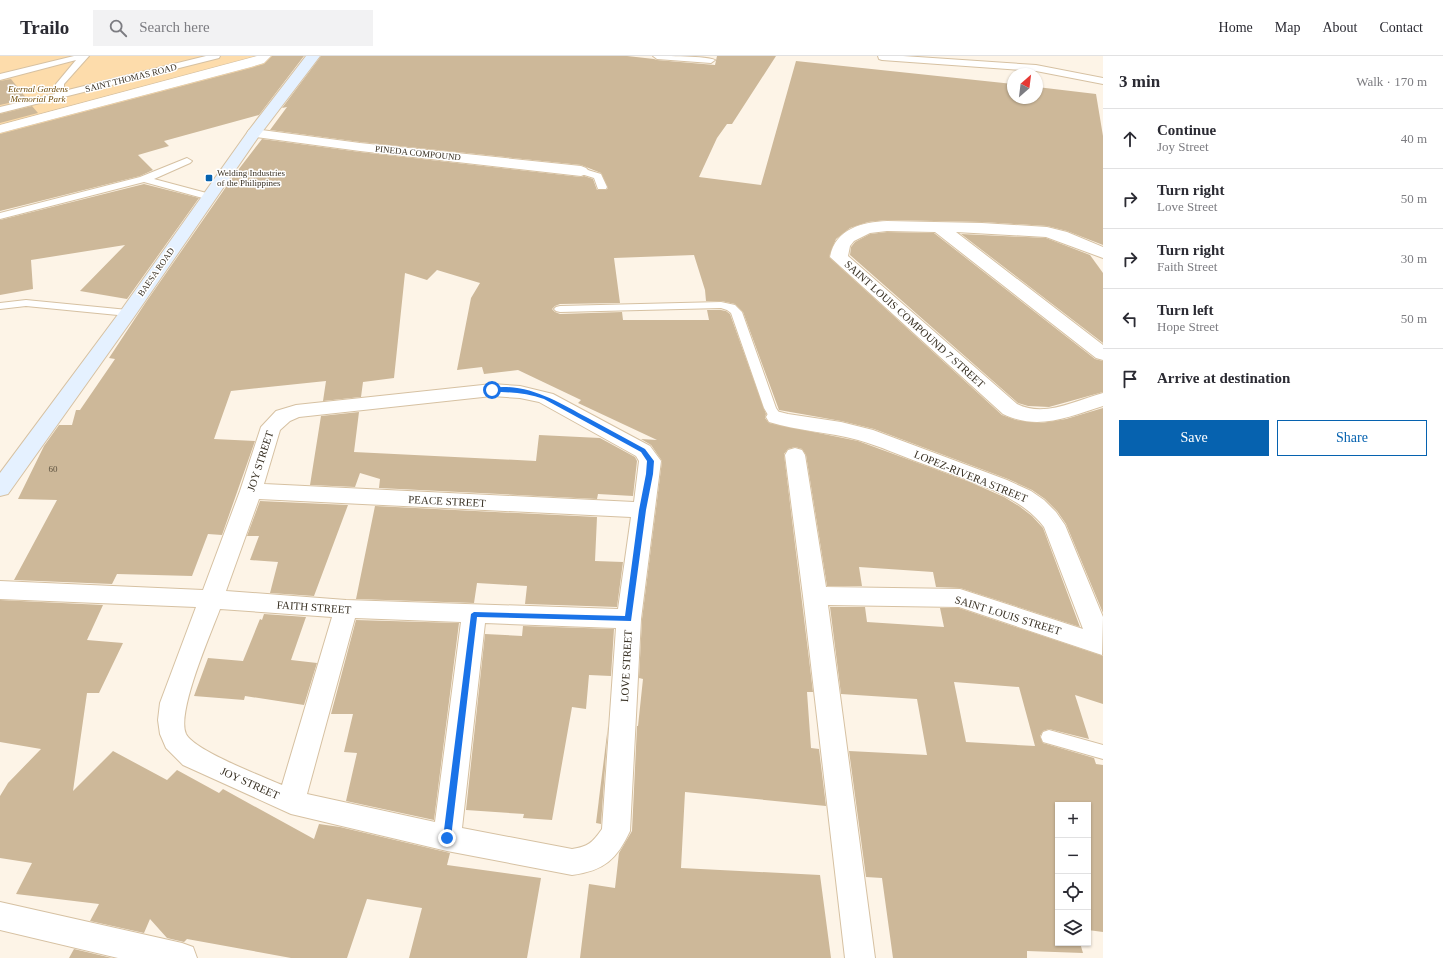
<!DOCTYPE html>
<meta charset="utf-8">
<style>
body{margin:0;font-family:"Times New Roman",serif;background:#f2f2f3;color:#2b2b33}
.controls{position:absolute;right:12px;bottom:12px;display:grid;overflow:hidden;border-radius:0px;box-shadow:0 1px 3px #0004}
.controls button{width:36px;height:36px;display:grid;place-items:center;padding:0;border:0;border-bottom:1px solid #e1e1e2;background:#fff;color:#2b2b33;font:20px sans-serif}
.compass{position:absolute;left:1007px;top:12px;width:36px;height:36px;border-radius:50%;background:#fff;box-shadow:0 1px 3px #0004;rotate:28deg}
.stop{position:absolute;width:12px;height:12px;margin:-9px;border:3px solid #1a73e8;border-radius:50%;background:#fff}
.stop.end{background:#1a73e8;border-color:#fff;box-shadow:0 1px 4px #0008}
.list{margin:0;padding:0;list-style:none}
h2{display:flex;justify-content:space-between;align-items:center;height:52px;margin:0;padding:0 16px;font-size:17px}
h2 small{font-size:13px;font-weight:400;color:#7c7c81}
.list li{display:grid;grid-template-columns:26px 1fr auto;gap:12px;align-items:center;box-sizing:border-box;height:60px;padding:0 16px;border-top:1px solid #e1e1e2}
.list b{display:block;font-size:15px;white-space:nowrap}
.list p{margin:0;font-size:13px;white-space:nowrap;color:#7c7c81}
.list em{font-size:13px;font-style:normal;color:#7c7c81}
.actions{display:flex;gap:8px;padding:12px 16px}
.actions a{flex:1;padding:9px 0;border:1px solid #0662af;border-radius:0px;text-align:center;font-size:14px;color:#0662af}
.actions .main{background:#0662af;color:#fff}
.icon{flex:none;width:22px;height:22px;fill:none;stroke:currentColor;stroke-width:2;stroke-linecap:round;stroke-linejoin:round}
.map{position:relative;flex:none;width:1103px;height:902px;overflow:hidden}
header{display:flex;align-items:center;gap:24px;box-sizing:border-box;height:56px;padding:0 20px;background:#fff;border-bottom:1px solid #e1e1e2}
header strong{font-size:19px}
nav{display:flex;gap:22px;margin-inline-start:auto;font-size:14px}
.search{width:280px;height:36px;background:#f2f2f3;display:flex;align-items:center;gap:10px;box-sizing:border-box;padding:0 14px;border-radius:0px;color:#7c7c81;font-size:15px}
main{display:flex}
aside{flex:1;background:#fff}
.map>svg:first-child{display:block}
</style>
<header>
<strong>Trailo</strong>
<div class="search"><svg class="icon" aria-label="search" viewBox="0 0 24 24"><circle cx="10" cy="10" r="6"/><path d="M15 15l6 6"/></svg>Search here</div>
<nav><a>Home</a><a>Map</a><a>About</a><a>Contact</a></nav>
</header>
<main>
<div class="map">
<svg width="1103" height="902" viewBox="0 0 1103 902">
<rect width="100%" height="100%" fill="#fdf4e7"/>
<path fill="#fddcab" d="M 0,0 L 295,0 L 0,88 Z"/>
<g fill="#cdb899" fill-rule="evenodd">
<path d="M 272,0 L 304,0 L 259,59 L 164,85 L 169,90 L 138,99 L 153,114 L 140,120 L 0,155 L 0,78 L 251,12 L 264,8 Z"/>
<path d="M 321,0 L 627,0 L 654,3 L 657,4 L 715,9 L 717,0 L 776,0 L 732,68 L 727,68 L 717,82 L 699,121 L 761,129 L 796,5 L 1013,28 L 1013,42 L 1037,42 L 1037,31 L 1096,38 L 1103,80 L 1103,189 L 1067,175 L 1047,170 L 982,166 L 887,164 L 868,166 L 850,172 L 836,183 L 829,201 L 1002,359 L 1016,364 L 1041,367 L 1066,363 L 1103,352 L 1103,557 L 1066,468 L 1057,455 L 1045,443 L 1032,434 L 1008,423 L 874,373 L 841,365 L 779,354 L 743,256 L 735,248 L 721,245 L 706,245 L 705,234 L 694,199 L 614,202 L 620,247 L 560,248 L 555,250 L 552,253 L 555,256 L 560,258 L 622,256 L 623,264 L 709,264 L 707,254 L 721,254 L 726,255 L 730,258 L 766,358 L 765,362 L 769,367 L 858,385 L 970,426 L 1004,441 L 1019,450 L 1032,460 L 1043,472 L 1080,571 L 960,532 L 936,531 L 933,516 L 859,511 L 862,530 L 827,530 L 806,399 L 802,393 L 795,391 L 788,393 L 784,398 L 813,636 L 807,636 L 811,692 L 819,693 L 826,750 L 685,736 L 681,812 L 820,819 L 831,902 L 580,902 L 589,828 L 615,832 L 619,797 L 632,775 L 637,670 L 638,670 L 643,623 L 639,622 L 642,563 L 662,405 L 651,389 L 641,383 L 657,384 L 578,347 L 581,344 L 518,314 L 484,318 L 482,311 L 457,314 L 471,242 L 480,227 L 437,214 L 427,224 L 405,217 L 394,322 L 363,326 L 361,341 L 323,345 L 326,325 L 231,335 L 214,383 L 255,385 L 222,479 L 208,478 L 192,520 L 117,518 L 112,528 L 14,524 L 57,444 L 18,443 L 44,390 L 59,369 L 72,369 L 76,354 L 80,354 L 115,303 L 109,302 L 146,246 L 235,118 L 262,83 L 360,96 L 581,121 L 584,120 L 593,123 L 597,134 L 606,134 L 608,132 L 601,117 L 581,109 L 360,86 L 270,74 L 287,51 L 282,52 Z"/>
<path d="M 11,23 L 27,43 L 0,49 L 0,25 Z"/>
<path d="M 32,50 L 38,57 L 0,67 L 0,58 Z"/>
<path d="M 144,128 L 199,142 L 127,243 L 80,235 L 125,189 L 31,204 L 33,233 L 0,239 L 0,164 Z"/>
<path d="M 887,176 L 934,177 L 1095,303 L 1103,305 L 1103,336 L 1049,351 L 1028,350 L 1018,347 L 850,199 L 851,191 L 855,186 L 870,178 Z"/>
<path d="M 961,178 L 1046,182 L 1090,199 L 1103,217 L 1103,287 Z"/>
<path d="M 359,356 L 354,396 L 536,405 L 539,379 L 600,382 L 635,401 L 637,405 L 633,440 L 598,438 L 597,443 L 379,432 L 380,423 L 360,417 L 355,431 L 310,429 L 321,360 Z"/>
<path d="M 260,445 L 348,449 L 314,540 L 270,537 L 278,506 L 250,504 L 259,480 L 247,480 Z"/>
<path d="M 375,450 L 597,461 L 595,505 L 623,506 L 617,551 L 525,548 L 527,530 L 477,527 L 474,547 L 356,543 Z"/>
<path d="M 0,544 L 103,549 L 87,584 L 123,587 L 99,637 L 87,637 L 73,735 L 113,695 L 167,724 L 177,714 L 219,737 L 223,733 L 314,783 L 319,768 L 340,771 L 450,797 L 447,809 L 541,822 L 527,902 L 409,902 L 422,852 L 367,843 L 347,902 L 291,902 L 187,883 L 184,886 L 167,882 L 150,863 L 144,877 L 90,865 L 99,848 L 16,838 L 32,807 L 0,802 L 0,740 L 8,727 L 41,693 L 0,686 Z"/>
<path d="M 830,551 L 865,551 L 867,566 L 944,571 L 940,552 L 959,552 L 1103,600 L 1103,648 L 1075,639 L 1089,683 L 1049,673 L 1043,675 L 1040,680 L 1043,687 L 1094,702 L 1096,708 L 1103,709 L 1103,876 L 1088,874 L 1088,749 L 1058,749 L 1058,887 L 1080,887 L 1083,897 L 1027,895 L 1027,902 L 893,902 L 882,822 L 866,821 L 849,695 L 927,699 L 917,643 L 841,638 ZM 954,626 L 1019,631 L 1035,690 L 966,686 Z"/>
<path d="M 264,558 L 306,561 L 291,604 L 317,607 L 304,649 L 245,640 L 244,644 L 194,640 L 208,602 L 243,605 L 260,563 L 262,564 Z"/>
<path d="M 356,564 L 459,567 L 434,764 L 346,745 L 357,697 L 344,696 L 353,658 L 331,658 Z"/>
<path d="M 523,570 L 614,573 L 611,620 L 589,619 L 586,653 L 572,651 L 552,764 L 523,762 L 524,758 L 466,754 L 485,578 L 522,580 Z"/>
<path d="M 608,670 L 601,768 L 596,767 Z"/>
<path d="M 74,893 L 112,902 L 69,902 Z"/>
</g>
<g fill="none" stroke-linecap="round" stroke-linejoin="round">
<defs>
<g id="service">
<path d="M 74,0 L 89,0 L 64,28 L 64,35 L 206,0 L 220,0 L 219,2 L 0,57 L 0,51 L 55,38 L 56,28 L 76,4 L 0,24 L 0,18 Z"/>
<path d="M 653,0 C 664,0 708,0 715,4 L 711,7 L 657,3 Z"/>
<path d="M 878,0 L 903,0 L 1036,9 L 1103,22 L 1103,28 L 1036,15 L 882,4 L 879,3 Z"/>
<path d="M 187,102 L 192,105 L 190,107 L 154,123 L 214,139 L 215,141 L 214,143 L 210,144 L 144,126 L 0,163 L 0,157 L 140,121 Z"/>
<path d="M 581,112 L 601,118 L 607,131 L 606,133 L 598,133 L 594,122 L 578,117 L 576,115 L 578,113 Z"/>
<path d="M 26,244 L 128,254 L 132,255 L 134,257 L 132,259 L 128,260 L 26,250 L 0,253 L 0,247 Z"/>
<path d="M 721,246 L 735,249 L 742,256 L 776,352 L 782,361 L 781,364 L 776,365 L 771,364 L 764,352 L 731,257 L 727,254 L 721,252 L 560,256 L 556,255 L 554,253 L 556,251 L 560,250 Z"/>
<path d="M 1049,674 L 1103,689 L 1103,703 L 1043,686 L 1041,681 L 1043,676 Z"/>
</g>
<path id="pedestrian" d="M 257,0 L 271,0 L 264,7 L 251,11 L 0,77 L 0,69 Z"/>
<g id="minor">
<path d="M 254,73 L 360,87 L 581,110 L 586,112 L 589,115 L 586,118 L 581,120 L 360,95 L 249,80 L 247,77 L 249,74 Z"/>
<path d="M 887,165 L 982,167 L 1047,171 L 1067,176 L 1103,191 L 1103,202 L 1046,181 L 956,176 L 1103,289 L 1103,304 L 1096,302 L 935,176 L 887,175 L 870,177 L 854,185 L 850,190 L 848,200 L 1017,348 C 1045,362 1076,344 1103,337 L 1103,350 C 1068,361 1038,375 1003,358 L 830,201 C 835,173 862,166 887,165 Z"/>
<path d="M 492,328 L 520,330 L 553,338 L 650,390 L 661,405 L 641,563 L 630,775 C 617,803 604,815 572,819 L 447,795 L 291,758 L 183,709 L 166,692 L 160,678 L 158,664 L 160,647 L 196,551 L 0,543 L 0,525 L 203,534 L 240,435 L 261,371 L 276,355 L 296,349 ZM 492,340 L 520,342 L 539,346 L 636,400 L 639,405 L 634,446 L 264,428 L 280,374 L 290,365 L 299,361 ZM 259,443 L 631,461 L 618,553 L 346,544 L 226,535 ZM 220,553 L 332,561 L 282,729 C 262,720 195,695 186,678 C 176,657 211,577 220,553 ZM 355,562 L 461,566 L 435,766 L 307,738 ZM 485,567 L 616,572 L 602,773 C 593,786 588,791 572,793 L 462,772 Z"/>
<path d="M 776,355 L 788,358 L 841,366 L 873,374 L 1007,424 L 1031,435 L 1044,444 L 1056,456 L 1065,469 L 1103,561 L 1102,599 L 959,551 L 828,549 L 875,902 L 845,902 L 803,540 L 785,399 L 788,394 L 795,392 L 802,394 L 805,399 L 826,531 L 960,533 L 1083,573 L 1044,471 C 1018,436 961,423 921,407 C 901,400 880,390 858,384 C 829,376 798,375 769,366 L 766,361 L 769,356 Z"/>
<path d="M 0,846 L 182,887 L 193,891 L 197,902 L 118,902 L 0,874 Z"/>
</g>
<path id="secondary" d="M 306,0 L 320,0 L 259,80 L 134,261 L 8,438 L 0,440 L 0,417 L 122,253 L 249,74 Z"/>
</defs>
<use href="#service" stroke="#d6c1a2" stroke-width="2"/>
<use href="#pedestrian" stroke="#d6c1a2" stroke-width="1"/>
<use href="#minor" stroke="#d6c1a2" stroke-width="2"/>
<use href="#secondary" stroke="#d6c1a2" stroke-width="2"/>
<use href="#service" fill="#fff" fill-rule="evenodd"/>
<use href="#pedestrian" fill="#fff" fill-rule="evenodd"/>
<use href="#minor" fill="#fff" fill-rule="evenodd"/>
<use href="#secondary" fill="#e5f1ff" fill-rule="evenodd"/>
</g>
<path fill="#1a73e8" d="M 490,332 C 527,326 558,346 588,362 C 607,372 626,383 645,393 L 654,405 L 653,418 L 646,454 L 631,565 L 477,561 L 451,782 L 447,786 L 443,782 L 471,558 L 474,556 L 625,560 L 639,454 L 646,418 L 647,405 L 641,396 L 544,343 C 527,337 511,336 492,336 L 489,334 Z"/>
<rect fill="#0662af" stroke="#fff" stroke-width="1.5" x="205" y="118" width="8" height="8" rx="2"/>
<g text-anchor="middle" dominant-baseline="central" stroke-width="3" stroke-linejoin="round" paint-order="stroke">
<g font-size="9" fill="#393124" stroke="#fff">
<text transform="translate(131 22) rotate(-14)">SAINT THOMAS ROAD</text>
<text transform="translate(418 97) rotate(6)">PINEDA COMPOUND</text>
<text transform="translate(156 216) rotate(-55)">BAESA ROAD</text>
</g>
<g font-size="9" font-style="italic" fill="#714e0d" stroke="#fff">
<text x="38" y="33">Eternal Gardens<tspan x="38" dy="10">Memorial Park</tspan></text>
</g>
<g font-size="9" fill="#393124" stroke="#fff" text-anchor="start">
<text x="217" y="117">Welding Industries<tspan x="217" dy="10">of the Philippines</tspan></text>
</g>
<g font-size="9" fill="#5e5341">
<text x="53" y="413">60</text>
</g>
<g font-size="11" fill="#393124" stroke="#fff">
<text transform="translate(915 268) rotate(42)">SAINT LOUIS COMPOUND 7 STREET</text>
<text transform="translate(260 405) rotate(-72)">JOY STREET</text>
<text transform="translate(971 420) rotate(22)">LOPEZ-RIVERA STREET</text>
<text transform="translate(447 445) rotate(3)">PEACE STREET</text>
<text transform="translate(314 551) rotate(4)">FAITH STREET</text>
<text transform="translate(1008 559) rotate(17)">SAINT LOUIS STREET</text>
<text transform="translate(626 610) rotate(-87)">LOVE STREET</text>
<text transform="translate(250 727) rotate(24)">JOY STREET</text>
</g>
</g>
</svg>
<div class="controls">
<button>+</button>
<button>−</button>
<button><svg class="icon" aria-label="locate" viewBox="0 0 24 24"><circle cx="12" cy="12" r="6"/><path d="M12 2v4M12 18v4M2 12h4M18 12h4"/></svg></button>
<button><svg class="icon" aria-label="layers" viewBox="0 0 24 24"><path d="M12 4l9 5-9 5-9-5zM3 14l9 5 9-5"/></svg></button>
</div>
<svg class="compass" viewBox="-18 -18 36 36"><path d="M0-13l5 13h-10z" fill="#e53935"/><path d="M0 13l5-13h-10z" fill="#7c7c81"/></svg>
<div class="stop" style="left:492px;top:334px"></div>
<div class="stop end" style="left:447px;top:782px"></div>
</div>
<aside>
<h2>3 min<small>Walk · 170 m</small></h2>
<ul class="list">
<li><svg class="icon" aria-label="ahead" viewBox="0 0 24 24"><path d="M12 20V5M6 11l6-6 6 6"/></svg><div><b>Continue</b><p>Joy Street</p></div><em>40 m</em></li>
<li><svg class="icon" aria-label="right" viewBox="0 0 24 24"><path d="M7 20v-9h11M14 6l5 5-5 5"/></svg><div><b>Turn right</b><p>Love Street</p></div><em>50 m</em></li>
<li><svg class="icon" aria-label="right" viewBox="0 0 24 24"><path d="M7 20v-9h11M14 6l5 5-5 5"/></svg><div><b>Turn right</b><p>Faith Street</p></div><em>30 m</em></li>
<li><svg class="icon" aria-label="left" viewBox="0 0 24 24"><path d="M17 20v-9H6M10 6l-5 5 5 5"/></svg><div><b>Turn left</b><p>Hope Street</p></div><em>50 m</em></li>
<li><svg class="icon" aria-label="arrive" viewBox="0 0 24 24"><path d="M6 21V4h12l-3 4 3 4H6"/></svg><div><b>Arrive at destination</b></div></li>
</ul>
<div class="actions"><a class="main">Save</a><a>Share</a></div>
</aside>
</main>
